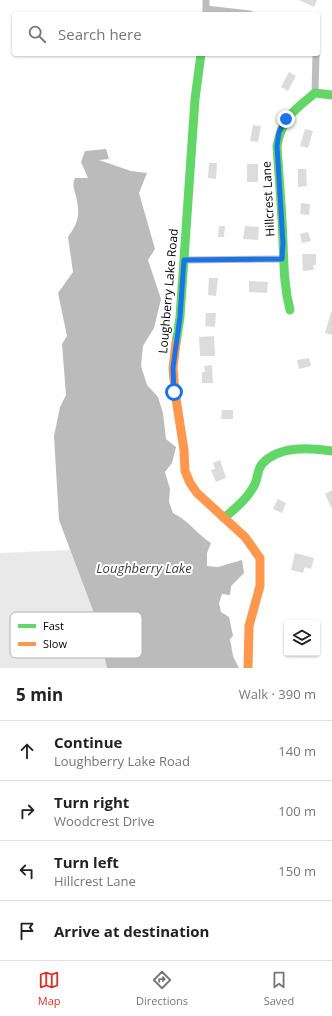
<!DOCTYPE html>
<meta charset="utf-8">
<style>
body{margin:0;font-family:"Open Sans",sans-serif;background:#f2f2f2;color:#222}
.controls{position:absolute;right:12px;bottom:12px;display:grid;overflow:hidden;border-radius:4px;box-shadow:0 1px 3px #0004}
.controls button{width:36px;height:36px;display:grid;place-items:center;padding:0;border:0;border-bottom:1px solid #e0e0e0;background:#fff;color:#222;font:20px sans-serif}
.stop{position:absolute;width:12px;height:12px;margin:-9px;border:3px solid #1a73e8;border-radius:50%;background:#fff}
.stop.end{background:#1a73e8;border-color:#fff;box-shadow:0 1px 4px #0008}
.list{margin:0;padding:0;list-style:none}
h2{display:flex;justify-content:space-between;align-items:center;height:52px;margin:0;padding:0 16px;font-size:17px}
h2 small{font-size:13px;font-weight:400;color:#767676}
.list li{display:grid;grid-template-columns:26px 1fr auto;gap:12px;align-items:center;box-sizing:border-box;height:60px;padding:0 16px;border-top:1px solid #e0e0e0}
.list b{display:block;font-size:15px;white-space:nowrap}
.list p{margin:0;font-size:13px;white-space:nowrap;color:#767676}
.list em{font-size:13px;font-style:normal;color:#767676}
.icon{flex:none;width:22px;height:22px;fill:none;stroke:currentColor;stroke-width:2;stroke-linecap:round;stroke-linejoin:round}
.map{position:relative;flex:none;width:332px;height:668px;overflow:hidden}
.search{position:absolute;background:#fff;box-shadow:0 1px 3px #0004;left:12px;right:12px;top:12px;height:44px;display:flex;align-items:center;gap:10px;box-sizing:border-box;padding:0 14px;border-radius:4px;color:#767676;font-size:15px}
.sheet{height:292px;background:#fff}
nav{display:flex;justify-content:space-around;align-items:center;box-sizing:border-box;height:56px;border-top:1px solid #e0e0e0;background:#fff;font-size:11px;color:#767676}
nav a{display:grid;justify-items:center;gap:2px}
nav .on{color:#d93025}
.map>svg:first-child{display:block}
</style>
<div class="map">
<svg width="332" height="668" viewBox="0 0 332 668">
<rect width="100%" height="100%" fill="#fff"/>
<path fill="#e9e9e9" d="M 70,550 L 95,616 L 107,668 L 0,668 L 0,553 Z"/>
<path fill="#bbb" d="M 106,149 L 109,159 L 99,160 L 131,171 L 147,173 L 139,193 L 155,249 L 148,260 L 161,299 L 154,328 L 143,346 L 141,366 L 147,385 L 158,397 L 163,413 L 166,439 L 176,447 L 172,463 L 165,472 L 170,489 L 169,502 L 173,513 C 188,520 197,534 211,543 L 207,553 L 207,566 L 218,567 L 242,560 L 244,573 L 231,586 L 230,595 L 222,594 L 219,603 L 221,612 L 229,617 L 233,636 L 230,639 L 233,656 L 239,668 L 107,668 L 95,616 L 59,520 L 54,436 L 60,407 L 66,395 L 62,344 L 67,336 L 58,293 L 73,272 L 68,237 C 79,222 80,214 76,196 C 74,189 72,184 75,178 L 88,178 L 81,162 L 85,151 Z"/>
<g fill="#dcdcdc">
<path d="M 299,0 L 317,0 L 314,7 Z"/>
<path d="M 289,72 L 296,76 L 288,91 L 281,87 Z"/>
<path d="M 253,125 L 261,126 L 258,142 L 250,141 Z"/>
<path d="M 305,129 L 313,131 L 308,148 L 300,146 Z"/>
<path d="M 209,163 L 217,163 L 216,179 L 208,178 Z"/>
<rect x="247" y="164" width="11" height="18"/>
<path d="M 298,169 L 306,169 L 307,186 L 298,187 Z"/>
<path d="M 301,203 L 310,204 L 309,215 L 300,214 Z"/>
<path d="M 219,226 L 225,226 L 224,237 L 218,237 Z"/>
<path d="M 245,226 L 259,227 L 258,240 L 243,239 Z"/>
<path d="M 308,232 L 311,241 L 302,243 L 300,234 Z"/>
<path d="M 302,254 L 316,254 L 316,265 L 313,265 L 314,270 L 303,271 Z"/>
<path d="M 209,278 L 218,278 L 216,296 L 208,295 Z"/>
<path d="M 249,281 L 268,282 L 267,293 L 249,292 Z"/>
<path d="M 331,312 L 332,313 L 332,335 L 325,333 Z"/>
<path d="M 206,313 L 216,313 L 215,327 L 205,326 Z"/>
<path d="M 214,336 L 215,356 L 200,356 L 199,337 Z"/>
<path d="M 309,358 L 311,366 L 299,369 L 297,360 Z"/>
<path d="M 212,365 L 213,383 L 202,383 L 202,372 L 205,372 L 204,366 Z"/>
<path d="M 222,410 L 233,410 L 233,419 L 221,419 Z"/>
<path d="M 220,460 L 226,478 L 216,482 L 211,470 L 215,469 L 213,463 Z"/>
<path d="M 332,490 L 332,509 L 325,494 Z"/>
<path d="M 278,499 L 286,503 L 282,513 L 273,509 Z"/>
<path d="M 295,553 L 314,558 L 311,569 L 305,567 L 303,573 L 291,570 Z"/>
</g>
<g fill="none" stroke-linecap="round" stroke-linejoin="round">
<g stroke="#bdbdbd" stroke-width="7">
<path d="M 206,9 L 250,14"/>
<path d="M 206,14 L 206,0"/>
<path d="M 315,93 L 316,54"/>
<path d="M 184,260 L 282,259"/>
</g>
<g stroke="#63d668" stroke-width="9">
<path d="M 290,310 C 284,287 284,266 283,242 C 282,210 279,178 277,146 C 282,118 294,110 315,93 L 332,95"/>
<path d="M 176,343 L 180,317 L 195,99 L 201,54"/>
<path d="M 224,518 C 236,508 248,498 255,484 C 258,478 257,470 262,464 C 279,445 310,448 332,451"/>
</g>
<path stroke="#ff974d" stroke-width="9" d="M 176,343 L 173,368 L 175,392 L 184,450 L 185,471 L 190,483 L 197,493 L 245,537 L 260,558 L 260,586 L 249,626 L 248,668"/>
</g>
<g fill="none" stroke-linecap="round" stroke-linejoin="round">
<path stroke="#1a73e8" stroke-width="5" d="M 174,392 L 173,368 L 180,317 L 184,260 L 282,259 L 283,243 L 277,146 L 279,132 L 286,119"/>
</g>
<g text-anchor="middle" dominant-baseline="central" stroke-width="4" stroke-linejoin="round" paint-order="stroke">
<g font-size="12" fill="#000" stroke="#fff">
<text transform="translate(268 199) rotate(-93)">Hillcrest Lane</text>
<text transform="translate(168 291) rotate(-85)">Loughberry Lake Road</text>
</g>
<g font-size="13" font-style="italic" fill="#3f3f3f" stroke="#fff">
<text x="144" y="568">Loughberry Lake</text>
</g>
</g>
<rect x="10" y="612" width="132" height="46" rx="6" fill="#fff" stroke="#b2b2b2" stroke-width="1"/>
<rect x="18" y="624" width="18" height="4" fill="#63d668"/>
<rect x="18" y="642" width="18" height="4" fill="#ff974d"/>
<g font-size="11" fill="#000">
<text x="43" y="630">Fast</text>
<text x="43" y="648">Slow</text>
</g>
</svg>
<div class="controls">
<button><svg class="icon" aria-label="layers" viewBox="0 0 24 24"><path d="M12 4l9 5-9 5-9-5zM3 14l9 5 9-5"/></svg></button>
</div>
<div class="stop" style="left:174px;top:392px"></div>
<div class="stop end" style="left:286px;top:119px"></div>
<div class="search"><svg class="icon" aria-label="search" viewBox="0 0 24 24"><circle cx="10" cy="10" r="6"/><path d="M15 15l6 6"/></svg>Search here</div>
</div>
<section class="sheet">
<h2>5 min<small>Walk · 390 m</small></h2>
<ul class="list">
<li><svg class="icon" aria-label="ahead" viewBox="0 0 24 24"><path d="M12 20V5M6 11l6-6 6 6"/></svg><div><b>Continue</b><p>Loughberry Lake Road</p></div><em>140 m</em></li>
<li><svg class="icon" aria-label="right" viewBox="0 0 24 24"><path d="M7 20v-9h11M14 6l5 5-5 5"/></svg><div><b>Turn right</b><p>Woodcrest Drive</p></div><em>100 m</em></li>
<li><svg class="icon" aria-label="left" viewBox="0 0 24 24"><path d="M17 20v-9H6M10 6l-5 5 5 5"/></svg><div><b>Turn left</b><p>Hillcrest Lane</p></div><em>150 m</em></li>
<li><svg class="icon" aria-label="arrive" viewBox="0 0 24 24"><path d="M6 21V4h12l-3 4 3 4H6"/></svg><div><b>Arrive at destination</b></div></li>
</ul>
</section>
<nav>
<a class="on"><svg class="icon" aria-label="map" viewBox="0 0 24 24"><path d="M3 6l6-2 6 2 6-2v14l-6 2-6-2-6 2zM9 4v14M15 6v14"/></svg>Map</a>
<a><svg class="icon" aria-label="directions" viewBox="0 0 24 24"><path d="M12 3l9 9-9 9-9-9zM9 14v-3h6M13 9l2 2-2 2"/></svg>Directions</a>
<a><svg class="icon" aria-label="saved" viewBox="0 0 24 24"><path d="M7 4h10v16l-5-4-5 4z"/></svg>Saved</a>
</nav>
